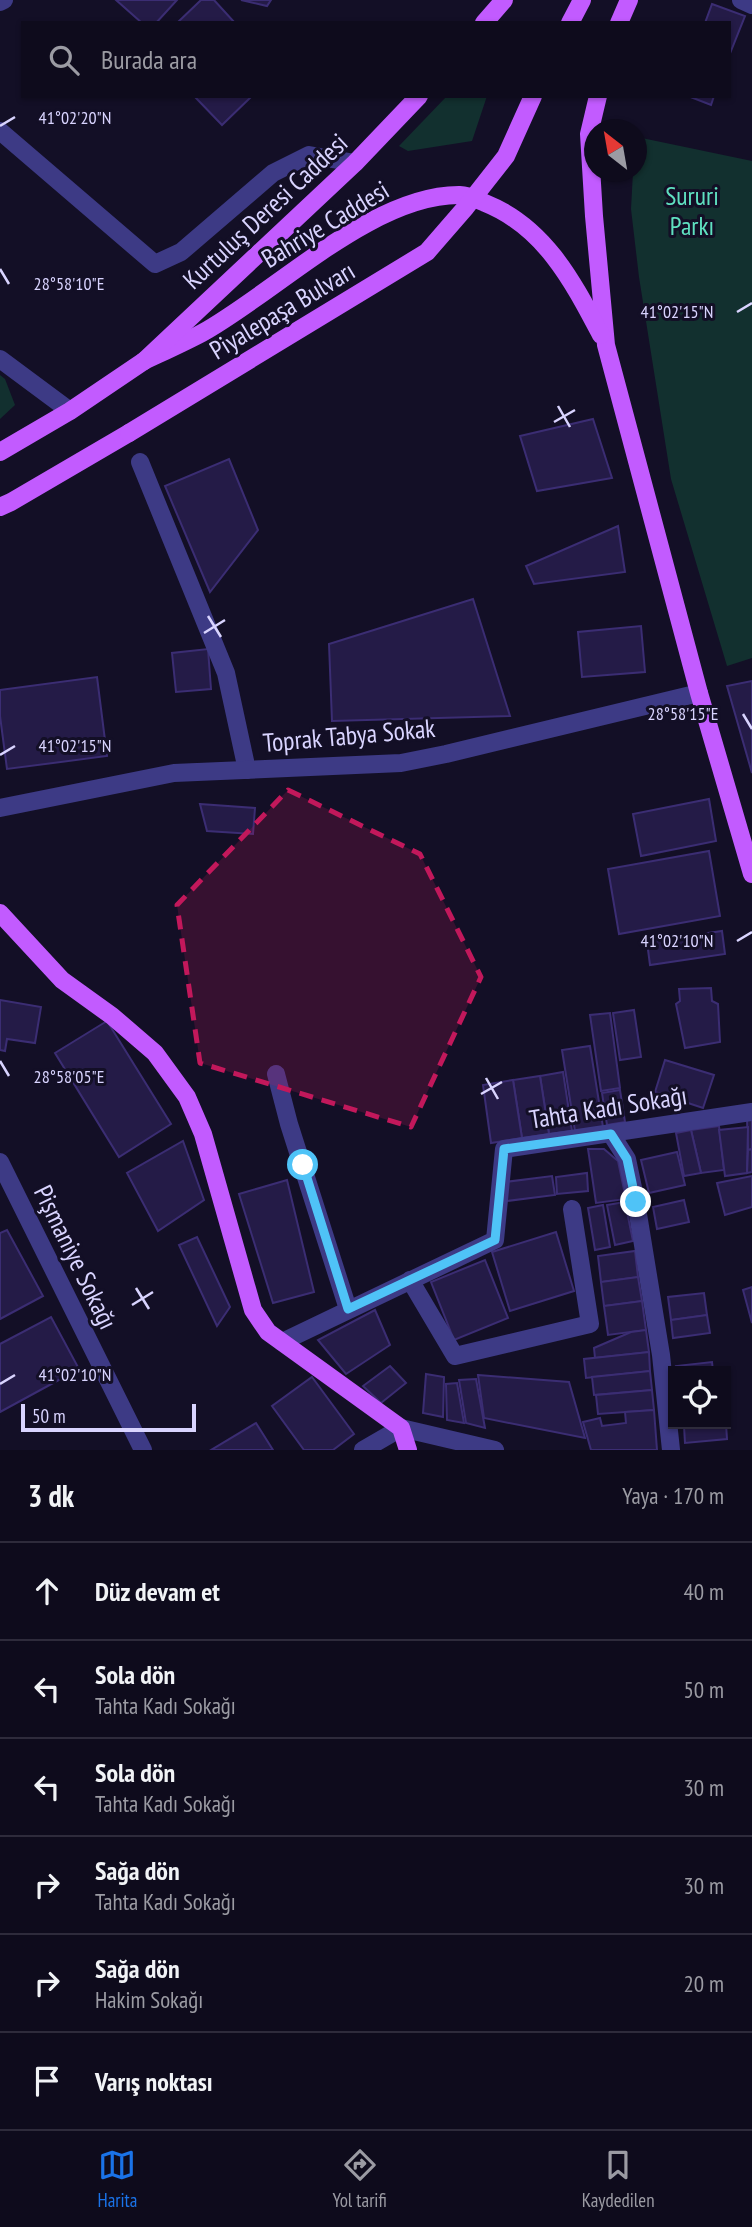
<!DOCTYPE html>
<html lang="tr">
<meta charset="utf-8">
<style>
body{margin:0;font-family:"PT Sans Narrow",sans-serif;background:#1c1929;color:#f1f3f6}
.controls{position:absolute;right:21px;bottom:21px;display:grid;overflow:hidden;border-radius:0px;box-shadow:0 2px 5px #0004}
.controls button{width:63px;height:63px;display:grid;place-items:center;padding:0;border:0;border-bottom:2px solid #2e2b3b;background:#0e0b1c;color:#f1f3f6;font:35px sans-serif}
.compass{position:absolute;left:584px;top:119px;width:63px;height:63px;border-radius:50%;background:#0e0b1c;box-shadow:0 2px 5px #0004;rotate:329deg}
.scale{position:absolute;left:21px;bottom:18px;width:175px;box-sizing:border-box;padding-left:7px;border:4px solid #d9d4ff;border-top:0;font-size:19px;line-height:24px;white-space:nowrap;color:#d9d4ff;-webkit-text-stroke:5px #130f26;paint-order:stroke}
.stop{position:absolute;width:21px;height:21px;margin:-16px;border:5px solid #4fc3f7;border-radius:50%;background:#fff}
.stop.end{background:#4fc3f7;border-color:#fff;box-shadow:0 2px 7px #0008}
.list{margin:0;padding:0;list-style:none}
h2{display:flex;justify-content:space-between;align-items:center;height:91px;margin:0;padding:0 28px;font-size:30px}
h2 small{font-size:23px;font-weight:400;color:#9b9ba3}
.list li{display:grid;grid-template-columns:46px 1fr auto;gap:21px;align-items:center;box-sizing:border-box;height:98px;padding:0 28px;border-top:2px solid #2e2b3b}
.list b{display:block;font-size:26px;white-space:nowrap}
.list p{margin:0;font-size:23px;white-space:nowrap;color:#9b9ba3}
.list em{font-size:23px;font-style:normal;color:#9b9ba3}
.icon{flex:none;width:38px;height:38px;fill:none;stroke:currentColor;stroke-width:2;stroke-linecap:round;stroke-linejoin:round}
.map{position:relative;flex:none;width:752px;height:1450px;overflow:hidden}
.search{position:absolute;background:#0e0b1c;box-shadow:0 2px 5px #0004;left:21px;right:21px;top:21px;height:77px;display:flex;align-items:center;gap:18px;box-sizing:border-box;padding:0 24px;border-radius:0px;color:#9b9ba3;font-size:26px}
.sheet{height:679px;background:#0e0b1c}
nav{display:flex;justify-content:space-around;align-items:center;box-sizing:border-box;height:98px;border-top:2px solid #2e2b3b;background:#0e0b1c;font-size:19px;color:#9b9ba3}
nav a{display:grid;justify-items:center;gap:4px}
nav .on{color:#1a73e8}
.map>svg:first-child{display:block}
</style>
<div class="map">
<svg width="752" height="1450" viewBox="0 0 752 1450">
<rect width="100%" height="100%" fill="#130f26"/>
<g fill="#12302f">
<path d="M 447,96 L 487,96 L 472,141 L 408,151 L 399,146 Z"/>
<path d="M 637,137 L 752,161 L 752,658 L 727,666 L 671,479 L 639,277 L 631,209 L 633,172 L 636,172 Z"/>
<path d="M 0,375 L 5,379 L 15,405 L 0,419 Z"/>
</g>
<g fill="#241b47" stroke="#3b2d73" stroke-width="2">
<path d="M 116,0 L 177,0 L 156,23 L 142,23 Z"/>
<path d="M 201,0 L 214,0 L 235,23 L 177,23 Z"/>
<path d="M 241,0 L 271,0 L 267,6 Z"/>
<path d="M 712,4 L 745,16 L 729,56 L 729,23 L 705,23 Z"/>
<path d="M 194,96 L 252,96 L 222,125 Z"/>
<path d="M 688,96 L 714,96 L 711,105 Z"/>
<path d="M 593,419 L 612,478 L 537,491 L 520,436 Z"/>
<path d="M 229,459 L 258,530 L 210,592 L 165,486 Z"/>
<path d="M 618,526 L 625,572 L 534,584 L 526,566 Z"/>
<path d="M 473,599 L 510,716 L 332,721 L 329,644 Z"/>
<path d="M 641,626 L 645,672 L 582,677 L 578,632 Z"/>
<path d="M 208,649 L 211,689 L 176,692 L 172,653 Z"/>
<path d="M 97,677 L 107,756 L 7,769 L 0,716 L 0,690 Z"/>
<path d="M 752,681 L 752,773 L 727,686 Z"/>
<path d="M 709,799 L 716,841 L 641,856 L 633,814 Z"/>
<path d="M 200,804 L 255,808 L 253,834 L 207,831 Z"/>
<path d="M 709,851 L 720,916 L 619,934 L 608,869 Z"/>
<path d="M 722,931 L 725,954 L 650,965 L 647,942 Z"/>
<path d="M 711,988 L 712,1001 L 718,1004 L 720,1042 L 685,1048 L 676,1004 L 680,1001 L 679,989 Z"/>
<path d="M 0,1000 L 41,1007 L 35,1043 L 7,1039 L 5,1051 L 0,1050 Z"/>
<path d="M 634,1010 L 641,1057 L 620,1060 L 613,1013 Z"/>
<path d="M 610,1013 L 620,1088 L 601,1091 L 590,1015 Z"/>
<path d="M 107,1021 L 171,1124 L 119,1157 L 55,1053 Z"/>
<path d="M 590,1046 L 603,1127 L 575,1131 L 562,1050 Z"/>
<path d="M 665,1060 L 714,1075 L 703,1108 L 655,1092 Z"/>
<path d="M 563,1072 L 572,1131 L 549,1134 L 540,1076 Z"/>
<path d="M 540,1076 L 549,1134 L 522,1138 L 513,1080 Z"/>
<path d="M 513,1080 L 522,1138 L 491,1143 L 483,1085 Z"/>
<path d="M 620,1090 L 625,1122 L 607,1125 L 602,1093 Z"/>
<path d="M 752,1118 L 752,1149 L 748,1150 L 747,1119 Z"/>
<path d="M 719,1126 L 724,1170 L 701,1173 L 691,1130 Z"/>
<path d="M 748,1127 L 747,1173 L 725,1176 L 719,1130 Z"/>
<path d="M 691,1130 L 701,1173 L 684,1176 L 676,1133 Z"/>
<path d="M 183,1141 L 204,1200 L 158,1231 L 127,1173 Z"/>
<path d="M 588,1149 L 604,1149 L 618,1161 L 626,1199 L 596,1203 Z"/>
<path d="M 752,1149 L 752,1172 L 747,1173 L 748,1150 Z"/>
<path d="M 677,1152 L 685,1185 L 649,1193 L 641,1160 Z"/>
<path d="M 587,1173 L 588,1191 L 557,1194 L 556,1177 Z"/>
<path d="M 552,1176 L 555,1195 L 507,1201 L 505,1182 Z"/>
<path d="M 752,1176 L 752,1207 L 725,1215 L 717,1183 Z"/>
<path d="M 287,1180 L 314,1292 L 273,1303 L 239,1194 Z"/>
<path d="M 684,1200 L 689,1222 L 657,1229 L 653,1207 Z"/>
<path d="M 625,1202 L 633,1241 L 615,1245 L 607,1205 Z"/>
<path d="M 603,1205 L 610,1247 L 595,1250 L 588,1208 Z"/>
<path d="M 7,1230 L 43,1296 L 0,1319 L 0,1233 Z"/>
<path d="M 556,1232 L 574,1291 L 510,1311 L 492,1252 Z"/>
<path d="M 197,1237 L 230,1307 L 217,1326 L 179,1245 Z"/>
<path d="M 635,1251 L 638,1277 L 601,1282 L 598,1256 Z"/>
<path d="M 485,1260 L 508,1318 L 454,1340 L 431,1282 Z"/>
<path d="M 638,1277 L 642,1301 L 604,1306 L 601,1282 Z"/>
<path d="M 752,1287 L 752,1323 L 743,1290 Z"/>
<path d="M 704,1293 L 707,1315 L 671,1320 L 668,1297 Z"/>
<path d="M 642,1301 L 646,1330 L 608,1335 L 604,1306 Z"/>
<path d="M 375,1310 L 390,1345 L 346,1374 L 318,1340 Z"/>
<path d="M 707,1315 L 710,1333 L 673,1338 L 671,1320 Z"/>
<path d="M 51,1317 L 79,1369 L 0,1412 L 0,1344 Z"/>
<path d="M 646,1330 L 649,1352 L 595,1358 L 594,1348 L 631,1332 Z"/>
<path d="M 649,1352 L 650,1371 L 586,1378 L 584,1359 Z"/>
<path d="M 712,1362 L 713,1371 L 677,1371 L 676,1366 Z"/>
<path d="M 390,1366 L 406,1383 L 381,1403 L 363,1386 Z"/>
<path d="M 650,1371 L 652,1390 L 594,1395 L 592,1377 Z"/>
<path d="M 426,1374 L 444,1377 L 443,1417 L 423,1413 Z"/>
<path d="M 478,1375 L 569,1382 L 585,1438 L 484,1418 Z"/>
<path d="M 312,1377 L 354,1434 L 333,1450 L 304,1450 L 272,1406 Z"/>
<path d="M 476,1379 L 485,1428 L 466,1423 L 459,1380 Z"/>
<path d="M 457,1383 L 464,1423 L 447,1420 L 446,1384 Z"/>
<path d="M 652,1390 L 654,1410 L 598,1414 L 596,1395 Z"/>
<path d="M 654,1410 L 657,1450 L 591,1450 L 583,1422 L 600,1418 L 602,1426 L 626,1423 L 625,1412 Z"/>
<path d="M 256,1423 L 273,1450 L 211,1450 Z"/>
<path d="M 707,1424 L 726,1424 L 727,1439 L 685,1443 L 684,1426 Z"/>
</g>
<g fill="none" stroke-linecap="round" stroke-linejoin="round">
<g stroke="#3d3a85" stroke-width="18">
<path d="M 741,0 L 752,5"/>
<path d="M 0,2 L 4,0"/>
<path d="M 0,131 L 155,264 L 181,252 L 273,173 L 309,155 L 355,163"/>
<path d="M 0,359 L 70,411"/>
<path d="M 140,462 L 226,673 L 247,770"/>
<path d="M 0,808 L 174,773 L 401,763 L 446,754 L 699,693"/>
<path d="M 276,1074 L 289,1124 L 348,1309"/>
<path d="M 611,1134 L 627,1159 L 636,1202 L 661,1355 L 671,1450"/>
<path d="M 0,1162 L 143,1450"/>
<path d="M 410,1280 L 455,1356 L 590,1324 L 572,1209"/>
<path d="M 282,1342 L 495,1240 L 504,1149 L 752,1112"/>
<path d="M 363,1450 L 401,1428 L 495,1450"/>
</g>
<g stroke="#c25bff" stroke-width="18">
<path d="M 484,23 L 504,0"/>
<path d="M 570,23 L 582,0"/>
<path d="M 619,23 L 629,0"/>
<path d="M 598,96 L 589,134 L 594,216 L 606,345 L 699,693 L 752,874"/>
<path d="M 144,361 C 163,352 183,343 202,333 C 276,292 373,194 460,195 C 468,195 478,200 485,203 C 545,227 573,282 601,335"/>
<path d="M 0,452 L 70,411 L 144,361 L 355,163 L 419,96"/>
<path d="M 0,507 L 11,502 L 129,433"/>
<path d="M 0,913 L 62,980 L 112,1016 L 155,1053 L 187,1097 L 203,1134 L 253,1310 L 268,1332 L 401,1428 L 408,1450"/>
</g>
<path stroke="#c25bff" stroke-width="18" d="M 129,433 L 427,252 L 466,207 L 506,156 L 533,96"/>
</g>
<g fill="none" stroke-linecap="round" stroke-linejoin="round">
<path stroke="#4fc3f7" stroke-width="9" d="M 303,1165 L 348,1309 L 495,1240 L 504,1149 L 611,1134 L 627,1159 L 636,1202"/>
</g>
<path fill="#c2185b" fill-opacity="0.2" stroke="#c2185b" stroke-width="5" stroke-dasharray="14 9" stroke-linejoin="round" d="M 288,790 L 420,854 L 481,977 L 411,1127 L 200,1063 L 177,905 Z"/>
<path fill="none" stroke="#d9d4ff" stroke-width="2.5" d="M 0,126 L 15,117M 0,269 L 9,284M 737,312 L 752,303M 558,406 L 570,427M 554,422 L 575,410M 208,616 L 221,637M 204,633 L 225,620M 743,714 L 752,729M 0,755 L 15,746M 737,941 L 752,932M 0,1061 L 9,1076M 486,1078 L 498,1099M 481,1094 L 502,1082M 136,1288 L 149,1309M 132,1305 L 153,1292M 0,1384 L 15,1375"/>
<g text-anchor="middle" dominant-baseline="central" stroke-width="6" stroke-linejoin="round" paint-order="stroke">
<g font-size="26" fill="#5fe0c0" stroke="#130f26">
<text x="692" y="195">Sururi<tspan x="692" dy="30">Parkı</tspan></text>
</g>
<g font-size="26" fill="#d9d4ff" stroke="#130f26">
<text transform="translate(265 211) rotate(-43)">Kurtuluş Deresi Caddesi</text>
<text transform="translate(325 224) rotate(-31)">Bahriye Caddesi</text>
<text transform="translate(282 310) rotate(-31)">Piyalepaşa Bulvarı</text>
<text transform="translate(349 735) rotate(-5)">Toprak Tabya Sokak</text>
<text transform="translate(608 1107) rotate(-9)">Tahta Kadı Sokağı</text>
<text transform="translate(76 1257) rotate(64)">Pişmaniye Sokağı</text>
</g>
</g>
<g font-size="18" text-anchor="middle" fill="#d9d4ff" stroke="#130f26" stroke-width="6" stroke-linejoin="round" paint-order="stroke">
<text x="75" y="124">41°02'20"N</text>
<text x="69" y="290">28°58'10"E</text>
<text x="677" y="318">41°02'15"N</text>
<text x="683" y="720">28°58'15"E</text>
<text x="75" y="752">41°02'15"N</text>
<text x="677" y="947">41°02'10"N</text>
<text x="69" y="1083">28°58'05"E</text>
<text x="75" y="1381">41°02'10"N</text>
</g>
</svg>
<div class="controls">
<button><svg class="icon" aria-label="locate" viewBox="0 0 24 24"><circle cx="12" cy="12" r="6"/><path d="M12 2v4M12 18v4M2 12h4M18 12h4"/></svg></button>
</div>
<svg class="compass" viewBox="-18 -18 36 36"><path d="M0-13l5 13h-10z" fill="#e53935"/><path d="M0 13l5-13h-10z" fill="#9b9ba3"/></svg>
<div class="scale">50 m</div>
<div class="stop" style="left:303px;top:1165px"></div>
<div class="stop end" style="left:636px;top:1202px"></div>
<div class="search"><svg class="icon" aria-label="search" viewBox="0 0 24 24"><circle cx="10" cy="10" r="6"/><path d="M15 15l6 6"/></svg>Burada ara</div>
</div>
<section class="sheet">
<h2>3 dk<small>Yaya · 170 m</small></h2>
<ul class="list">
<li><svg class="icon" aria-label="ahead" viewBox="0 0 24 24"><path d="M12 20V5M6 11l6-6 6 6"/></svg><div><b>Düz devam et</b></div><em>40 m</em></li>
<li><svg class="icon" aria-label="left" viewBox="0 0 24 24"><path d="M17 20v-9H6M10 6l-5 5 5 5"/></svg><div><b>Sola dön</b><p>Tahta Kadı Sokağı</p></div><em>50 m</em></li>
<li><svg class="icon" aria-label="left" viewBox="0 0 24 24"><path d="M17 20v-9H6M10 6l-5 5 5 5"/></svg><div><b>Sola dön</b><p>Tahta Kadı Sokağı</p></div><em>30 m</em></li>
<li><svg class="icon" aria-label="right" viewBox="0 0 24 24"><path d="M7 20v-9h11M14 6l5 5-5 5"/></svg><div><b>Sağa dön</b><p>Tahta Kadı Sokağı</p></div><em>30 m</em></li>
<li><svg class="icon" aria-label="right" viewBox="0 0 24 24"><path d="M7 20v-9h11M14 6l5 5-5 5"/></svg><div><b>Sağa dön</b><p>Hakim Sokağı</p></div><em>20 m</em></li>
<li><svg class="icon" aria-label="arrive" viewBox="0 0 24 24"><path d="M6 21V4h12l-3 4 3 4H6"/></svg><div><b>Varış noktası</b></div></li>
</ul>
</section>
<nav>
<a class="on"><svg class="icon" aria-label="map" viewBox="0 0 24 24"><path d="M3 6l6-2 6 2 6-2v14l-6 2-6-2-6 2zM9 4v14M15 6v14"/></svg>Harita</a>
<a><svg class="icon" aria-label="directions" viewBox="0 0 24 24"><path d="M12 3l9 9-9 9-9-9zM9 14v-3h6M13 9l2 2-2 2"/></svg>Yol tarifi</a>
<a><svg class="icon" aria-label="saved" viewBox="0 0 24 24"><path d="M7 4h10v16l-5-4-5 4z"/></svg>Kaydedilen</a>
</nav>
